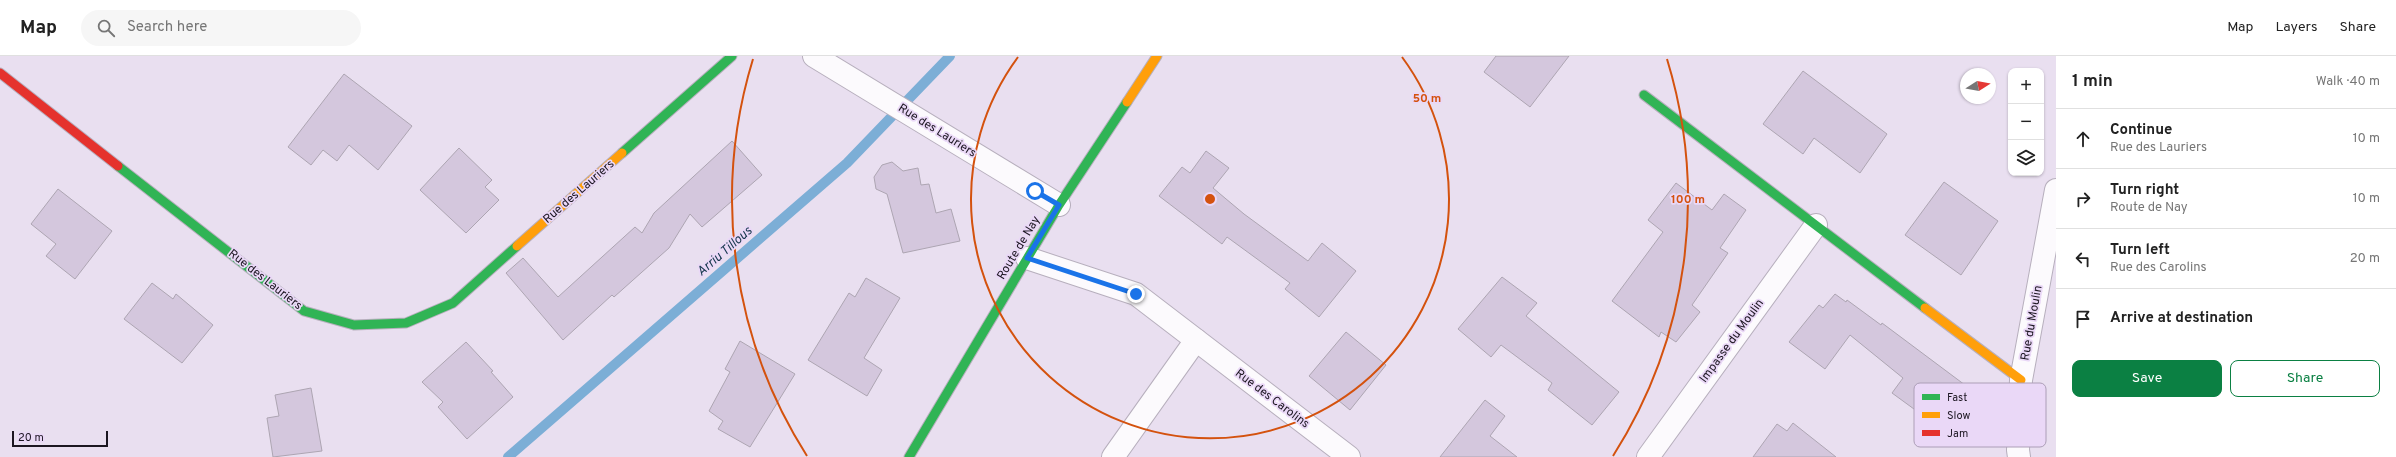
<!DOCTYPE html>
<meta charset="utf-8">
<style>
body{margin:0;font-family:Overpass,sans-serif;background:#f6f6f6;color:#222}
.controls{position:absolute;right:12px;top:12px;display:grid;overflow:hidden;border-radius:8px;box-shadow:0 1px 3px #0004}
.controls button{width:36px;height:36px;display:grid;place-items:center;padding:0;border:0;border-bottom:1px solid #e0e0e0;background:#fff;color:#222;font:20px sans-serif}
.compass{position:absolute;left:1960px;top:12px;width:36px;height:36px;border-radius:50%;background:#fff;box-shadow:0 1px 3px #0004;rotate:79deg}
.scale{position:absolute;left:12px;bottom:10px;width:96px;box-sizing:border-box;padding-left:4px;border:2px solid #1c1621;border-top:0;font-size:11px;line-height:14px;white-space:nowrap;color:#1c1621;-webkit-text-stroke:3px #ead8f7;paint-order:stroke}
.stop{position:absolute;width:12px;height:12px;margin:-9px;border:3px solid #1a73e8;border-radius:50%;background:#fff}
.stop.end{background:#1a73e8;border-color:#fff;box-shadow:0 1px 4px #0008}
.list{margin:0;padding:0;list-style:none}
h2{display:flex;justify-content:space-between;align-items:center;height:52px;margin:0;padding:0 16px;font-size:17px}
h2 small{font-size:13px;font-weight:400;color:#767676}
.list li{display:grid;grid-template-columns:26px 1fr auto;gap:12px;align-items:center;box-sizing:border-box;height:60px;padding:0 16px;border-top:1px solid #e0e0e0}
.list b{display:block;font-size:15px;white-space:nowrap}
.list p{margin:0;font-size:13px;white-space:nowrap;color:#767676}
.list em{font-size:13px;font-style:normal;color:#767676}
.actions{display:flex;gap:8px;padding:12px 16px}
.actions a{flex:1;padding:9px 0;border:1px solid #0b8043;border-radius:8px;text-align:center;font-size:14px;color:#0b8043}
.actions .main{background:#0b8043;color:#fff}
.icon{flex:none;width:22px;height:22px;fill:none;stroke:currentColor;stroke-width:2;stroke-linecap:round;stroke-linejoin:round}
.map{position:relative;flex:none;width:2056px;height:401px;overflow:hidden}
header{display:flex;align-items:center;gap:24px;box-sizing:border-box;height:56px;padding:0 20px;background:#fff;border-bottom:1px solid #e0e0e0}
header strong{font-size:19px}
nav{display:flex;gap:22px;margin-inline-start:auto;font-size:14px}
.search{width:280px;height:36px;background:#f6f6f6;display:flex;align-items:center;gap:10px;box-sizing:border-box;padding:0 14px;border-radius:22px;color:#767676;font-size:15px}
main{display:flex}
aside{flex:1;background:#fff}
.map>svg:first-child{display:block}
</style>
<header>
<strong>Map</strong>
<div class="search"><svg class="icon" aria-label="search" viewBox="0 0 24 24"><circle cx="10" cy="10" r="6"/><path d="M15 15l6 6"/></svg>Search here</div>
<nav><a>Map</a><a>Layers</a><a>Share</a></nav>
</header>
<main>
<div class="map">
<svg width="2056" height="401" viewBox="0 0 2056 401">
<rect width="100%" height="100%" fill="#e9dff0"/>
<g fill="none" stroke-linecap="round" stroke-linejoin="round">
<path stroke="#7caed6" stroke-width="10" d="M 508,401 L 847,107 L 950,0"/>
</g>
<g fill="#d4c7dd" stroke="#ada5b2">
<path d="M 1496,0 L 1569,0 L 1530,51 L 1484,16 Z"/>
<path d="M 1803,15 L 1887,78 L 1860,117 L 1814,82 L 1803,98 L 1763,68 Z"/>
<path d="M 344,18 L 412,70 L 378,114 L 349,89 L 337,105 L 323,94 L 311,109 L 288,91 Z"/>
<path d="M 732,85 L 762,119 L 702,171 L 690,158 L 669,192 L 614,241 L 612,239 L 563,284 L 506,217 L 523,202 L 558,241 L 635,171 L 642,177 L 654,157 Z"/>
<path d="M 459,92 L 492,124 L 485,131 L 499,144 L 466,177 L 420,134 Z"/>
<path d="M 1206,95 L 1229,112 L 1213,132 L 1244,158 L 1308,205 L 1322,187 L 1356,215 L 1319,261 L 1285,233 L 1290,227 L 1227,181 L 1222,188 L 1159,140 L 1182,111 L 1190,117 Z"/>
<path d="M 892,106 L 903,115 L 918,112 L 921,129 L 929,128 L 936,157 L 951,153 L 960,185 L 903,197 L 887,138 L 876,133 L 874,121 L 882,109 Z"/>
<path d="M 1944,126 L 1998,165 L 1961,219 L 1905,179 Z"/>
<path d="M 1676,127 L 1712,154 L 1724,138 L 1746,154 L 1720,192 L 1728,197 L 1692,249 L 1700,256 L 1676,286 L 1661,276 L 1659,281 L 1612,245 L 1663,176 L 1648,164 Z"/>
<path d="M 58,133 L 112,175 L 75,223 L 46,200 L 56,188 L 31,168 Z"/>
<path d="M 1502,221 L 1537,247 L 1526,260 L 1619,336 L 1592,369 L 1548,334 L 1552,327 L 1501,289 L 1491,301 L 1458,273 Z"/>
<path d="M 866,222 L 900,242 L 864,302 L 882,314 L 867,340 L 808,304 L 849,237 L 855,241 Z"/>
<path d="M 152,227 L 173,243 L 176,238 L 213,269 L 182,307 L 124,263 Z"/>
<path d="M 1835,238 L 1846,246 L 1847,244 L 1881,269 L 1882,267 L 1969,332 L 1940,372 L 1892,337 L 1903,322 L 1850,279 L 1825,313 L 1789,286 L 1819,249 L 1823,252 Z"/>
<path d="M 1346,276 L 1386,309 L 1350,354 L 1309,320 Z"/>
<path d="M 740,285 L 795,318 L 750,391 L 718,373 L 723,365 L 709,355 L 730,316 L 725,313 Z"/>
<path d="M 466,286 L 493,315 L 491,316 L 513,341 L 467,383 L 438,351 L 443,346 L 422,326 Z"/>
<path d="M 311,332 L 322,395 L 273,401 L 267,362 L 279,360 L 275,339 Z"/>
<path d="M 1485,344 L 1505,360 L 1490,380 L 1517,401 L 1440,401 Z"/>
<path d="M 1793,367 L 1836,401 L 1753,401 L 1777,368 L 1787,375 Z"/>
</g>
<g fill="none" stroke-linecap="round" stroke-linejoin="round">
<defs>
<g id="street">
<path d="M 814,0 L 1059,149"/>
<path d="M 1027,202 L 1136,238 L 1349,401"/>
<path d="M 1113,401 L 1196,284"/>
<path d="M 1648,401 L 1816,169"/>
<path d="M 2019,401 L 2018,394 L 2021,324 L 2056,134"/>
</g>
<g id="fast">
<path d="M 1644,39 L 1925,252"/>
<path d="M 622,97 L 732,0"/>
<path d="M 118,110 L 304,255 L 354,269 L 406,267 L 453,247 L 517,190"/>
<path d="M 909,401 L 1059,149 L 1127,46"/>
</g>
<g id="slow">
<path d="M 1127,46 L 1157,0"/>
<path d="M 517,190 L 622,97"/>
<path d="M 1925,252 L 2021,324"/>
</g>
<path id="jam" d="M 0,17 L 118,110"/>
</defs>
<use href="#street" stroke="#b7afbd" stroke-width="24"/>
<use href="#fast" stroke="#b7afbd" stroke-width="11"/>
<use href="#slow" stroke="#b7afbd" stroke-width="11"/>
<use href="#jam" stroke="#b7afbd" stroke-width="11"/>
<use href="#street" stroke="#fcfafd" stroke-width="22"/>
<use href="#fast" stroke="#30b455" stroke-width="9"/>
<use href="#slow" stroke="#ff9f0a" stroke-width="9"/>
<use href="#jam" stroke="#e5322d" stroke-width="9"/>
</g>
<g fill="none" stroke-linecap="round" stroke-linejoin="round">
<path stroke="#1a73e8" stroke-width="5" d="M 1035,135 L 1059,149 L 1027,202 L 1136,238"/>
</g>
<g fill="none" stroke="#d4520e" stroke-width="2">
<path d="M1402 1A239 239 0 1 1 1018 1"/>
<path d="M807 400A478 478 0 0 1 753 3M1667 3A478 478 0 0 1 1613 400"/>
</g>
<g text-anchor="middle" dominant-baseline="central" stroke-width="3.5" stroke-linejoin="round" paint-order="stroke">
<g font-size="12" fill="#1c1621" stroke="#ead8f7">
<text transform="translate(937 75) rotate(32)">Rue des Lauriers</text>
<text transform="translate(579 136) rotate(-41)">Rue des Lauriers</text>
<text transform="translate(1019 192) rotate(-59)">Route de Nay</text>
<text transform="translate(265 224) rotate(38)">Rue des Lauriers</text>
<text transform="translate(2032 267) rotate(-80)">Rue du Moulin</text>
<text transform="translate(1732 285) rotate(-54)">Impasse du Moulin</text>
<text transform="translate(1272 343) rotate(37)">Rue des Carolins</text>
</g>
<g font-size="13" font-style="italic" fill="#14364b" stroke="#ead8f7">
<text transform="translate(725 196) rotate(-41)">Arriu Tillous</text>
</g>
</g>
<rect x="1914" y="327" width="132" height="64" rx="6" fill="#ead8f7" stroke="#ac9eb7" stroke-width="1"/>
<rect x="1922" y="338" width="18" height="6" fill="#30b455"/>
<rect x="1922" y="356" width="18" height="6" fill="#ff9f0a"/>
<rect x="1922" y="374" width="18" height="6" fill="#e5322d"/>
<g font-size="11" fill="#1c1621">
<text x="1947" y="345">Fast</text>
<text x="1947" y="363">Slow</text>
<text x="1947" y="381">Jam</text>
</g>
<circle cx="1210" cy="143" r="6" fill="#d4520e" stroke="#ead8f7" stroke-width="2"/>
<g font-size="12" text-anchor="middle" font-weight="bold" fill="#d4520e" stroke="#ead8f7" stroke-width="3.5" stroke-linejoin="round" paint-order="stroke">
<text x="1427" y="46">50 m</text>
<text x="1688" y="147">100 m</text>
</g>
</svg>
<div class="controls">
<button>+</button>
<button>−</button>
<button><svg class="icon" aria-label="layers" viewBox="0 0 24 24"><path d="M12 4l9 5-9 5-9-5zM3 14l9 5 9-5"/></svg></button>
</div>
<svg class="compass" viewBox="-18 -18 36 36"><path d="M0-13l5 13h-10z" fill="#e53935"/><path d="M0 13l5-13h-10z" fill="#767676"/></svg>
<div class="scale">20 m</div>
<div class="stop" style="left:1035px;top:135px"></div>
<div class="stop end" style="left:1136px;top:238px"></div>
</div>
<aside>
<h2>1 min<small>Walk · 40 m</small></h2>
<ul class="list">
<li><svg class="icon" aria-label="ahead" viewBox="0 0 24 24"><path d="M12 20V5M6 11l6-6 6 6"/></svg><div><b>Continue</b><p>Rue des Lauriers</p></div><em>10 m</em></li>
<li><svg class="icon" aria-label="right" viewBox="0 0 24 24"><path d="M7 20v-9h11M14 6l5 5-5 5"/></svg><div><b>Turn right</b><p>Route de Nay</p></div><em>10 m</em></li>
<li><svg class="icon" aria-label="left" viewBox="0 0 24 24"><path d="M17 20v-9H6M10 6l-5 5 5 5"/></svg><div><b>Turn left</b><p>Rue des Carolins</p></div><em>20 m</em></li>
<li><svg class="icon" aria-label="arrive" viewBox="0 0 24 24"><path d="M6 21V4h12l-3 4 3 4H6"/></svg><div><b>Arrive at destination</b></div></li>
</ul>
<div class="actions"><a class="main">Save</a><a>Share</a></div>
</aside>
</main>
